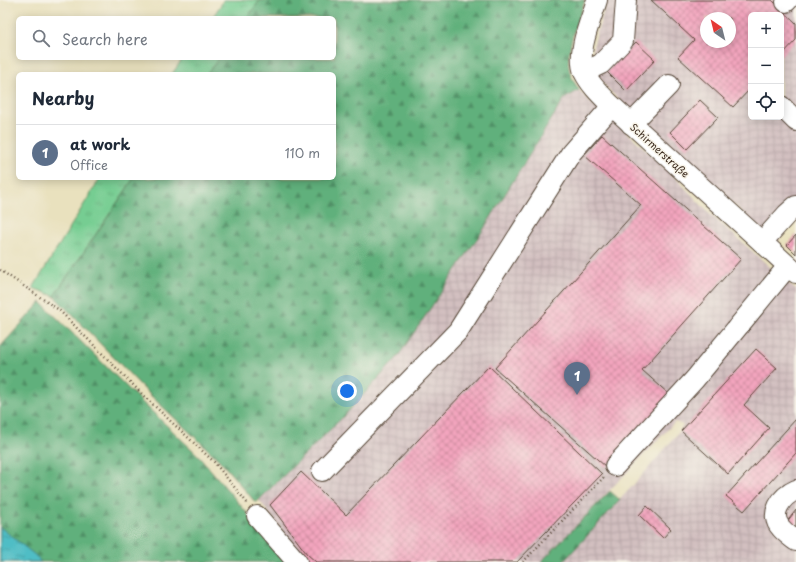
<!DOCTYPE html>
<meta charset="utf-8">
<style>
body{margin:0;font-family:"Playpen Sans",sans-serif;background:#f2f2f3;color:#1f2937}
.controls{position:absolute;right:12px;top:12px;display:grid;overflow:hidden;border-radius:6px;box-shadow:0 2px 10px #0003}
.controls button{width:36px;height:36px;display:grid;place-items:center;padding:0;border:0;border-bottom:1px solid #e0e1e3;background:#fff;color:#1f2937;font:20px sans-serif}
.compass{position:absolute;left:700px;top:12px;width:36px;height:36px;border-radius:50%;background:#fff;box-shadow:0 2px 10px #0003;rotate:325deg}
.you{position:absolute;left:347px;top:391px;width:14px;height:14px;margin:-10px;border:3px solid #fff;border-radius:50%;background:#1a73e8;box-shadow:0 0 0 6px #1a73e833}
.badge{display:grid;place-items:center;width:26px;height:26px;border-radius:50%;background:#1f6fb2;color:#fff;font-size:13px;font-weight:700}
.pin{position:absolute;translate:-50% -33px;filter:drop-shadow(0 1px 2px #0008)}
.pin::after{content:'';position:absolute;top:21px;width:14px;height:12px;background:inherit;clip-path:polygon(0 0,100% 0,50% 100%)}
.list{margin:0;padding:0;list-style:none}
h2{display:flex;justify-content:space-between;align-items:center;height:52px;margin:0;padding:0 16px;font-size:17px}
h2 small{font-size:13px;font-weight:400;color:#747a83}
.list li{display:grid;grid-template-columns:26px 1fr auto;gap:12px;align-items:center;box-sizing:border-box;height:56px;padding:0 16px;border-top:1px solid #e0e1e3}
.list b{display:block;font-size:15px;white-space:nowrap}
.list p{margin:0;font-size:13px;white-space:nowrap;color:#747a83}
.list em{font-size:13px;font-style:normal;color:#747a83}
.icon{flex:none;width:22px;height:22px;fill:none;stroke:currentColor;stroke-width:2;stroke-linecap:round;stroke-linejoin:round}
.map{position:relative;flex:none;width:796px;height:562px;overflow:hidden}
.search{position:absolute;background:#fff;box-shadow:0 2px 10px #0003;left:16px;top:16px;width:320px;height:44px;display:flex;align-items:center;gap:10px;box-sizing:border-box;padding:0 14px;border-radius:6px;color:#747a83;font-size:15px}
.panel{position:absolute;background:#fff;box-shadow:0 2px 10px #0003;left:16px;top:72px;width:320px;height:108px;border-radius:6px}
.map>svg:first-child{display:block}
</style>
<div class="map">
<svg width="796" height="562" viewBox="0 0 796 562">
<defs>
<pattern id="industrial-grid" width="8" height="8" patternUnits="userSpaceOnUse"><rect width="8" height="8" fill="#d2bfc0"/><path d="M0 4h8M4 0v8" fill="none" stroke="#b5a4a5"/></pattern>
<pattern id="grass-tufts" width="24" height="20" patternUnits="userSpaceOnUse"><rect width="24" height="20" fill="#76cd92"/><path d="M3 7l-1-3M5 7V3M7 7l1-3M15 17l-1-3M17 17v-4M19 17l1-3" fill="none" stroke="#67b07d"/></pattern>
<pattern id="forest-firs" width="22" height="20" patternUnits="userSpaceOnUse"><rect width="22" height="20" fill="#60b07c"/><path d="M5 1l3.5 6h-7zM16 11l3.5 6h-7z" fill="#508f65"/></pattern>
<pattern id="water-ripples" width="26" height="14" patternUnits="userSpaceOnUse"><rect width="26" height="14" fill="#4fbdc5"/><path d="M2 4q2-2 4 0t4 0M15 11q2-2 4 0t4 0" fill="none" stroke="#439a9f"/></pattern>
<pattern id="building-cross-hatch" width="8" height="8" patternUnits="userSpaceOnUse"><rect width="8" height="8" fill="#f3a5be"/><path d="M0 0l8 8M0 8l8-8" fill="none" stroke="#c6879a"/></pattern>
</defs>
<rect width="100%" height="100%" fill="#f7f3e8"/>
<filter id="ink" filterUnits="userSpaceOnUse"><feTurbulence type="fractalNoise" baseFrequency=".025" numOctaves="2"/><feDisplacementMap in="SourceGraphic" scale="8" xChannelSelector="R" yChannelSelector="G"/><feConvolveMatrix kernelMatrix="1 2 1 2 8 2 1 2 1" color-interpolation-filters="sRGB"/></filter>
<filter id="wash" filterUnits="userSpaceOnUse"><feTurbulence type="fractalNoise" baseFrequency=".012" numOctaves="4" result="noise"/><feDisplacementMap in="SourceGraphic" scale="16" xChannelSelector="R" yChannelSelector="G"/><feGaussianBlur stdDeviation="0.9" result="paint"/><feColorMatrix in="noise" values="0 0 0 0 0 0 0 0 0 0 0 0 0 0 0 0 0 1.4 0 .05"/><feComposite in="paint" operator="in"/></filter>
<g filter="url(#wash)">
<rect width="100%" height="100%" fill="#e9e1be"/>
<g fill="url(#industrial-grid)" fill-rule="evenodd">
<path d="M 607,0 L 796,0 L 796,218 L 784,231 L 777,244 L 619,100 L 605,86 L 596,73 L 593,61 L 593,46 ZM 751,15 L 781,15 L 781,117 L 751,117 ZM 706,18 L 730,18 L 730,42 L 706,42 Z"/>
<path d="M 579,90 L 591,103 L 613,119 L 673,175 L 710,214 L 796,290 L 796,562 L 563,562 L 646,471 L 680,431 L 683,425 L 675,422 L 541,562 L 308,562 L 298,552 L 259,500 L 345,415 L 397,358 L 483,230 L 564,99 Z"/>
</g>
<g fill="url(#grass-tufts)" stroke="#587c58">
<path d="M 224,0 L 260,0 L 247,18 L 212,18 Z"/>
<path d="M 183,58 L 219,58 L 207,74 L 172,74 Z"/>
<path d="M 100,178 L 134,178 L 54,296 L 33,288 Z"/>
</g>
<g fill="url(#forest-firs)" stroke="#4e6d4d">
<path d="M 260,0 L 585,0 C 578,21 564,52 570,73 C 572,79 576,85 579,90 L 564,99 L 483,230 L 397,358 L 345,415 L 256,503 L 219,460 L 149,394 L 54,296 L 134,178 L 334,178 L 334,74 L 207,74 L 219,58 L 334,58 L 334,18 L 247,18 Z"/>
<path d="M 41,302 L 144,404 L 199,456 L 247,513 L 286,562 L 0,562 L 0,347 Z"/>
<path d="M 610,491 L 620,500 L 563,562 L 541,562 Z"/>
</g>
<path fill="url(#water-ripples)" stroke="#457472" d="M 0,527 L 35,555 L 41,562 L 0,562 Z"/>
<g id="blocks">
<g fill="url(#building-cross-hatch)" fill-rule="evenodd">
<path d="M 651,0 L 772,0 L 796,23 L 796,40 L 781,56 L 781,15 L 751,15 L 751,88 L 733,107 L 678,57 L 694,40 ZM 706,18 L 730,18 L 730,42 L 706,42 Z"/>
<path d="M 636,42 L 655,60 L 626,91 L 607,72 Z"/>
<path d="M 700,100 L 718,117 L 687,149 L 670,132 Z"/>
<path d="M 602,135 L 741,259 L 642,370 L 670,395 L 606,467 L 495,368 L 641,205 L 584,155 Z"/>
<path d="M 796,235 L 796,254 L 787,245 Z"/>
<path d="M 756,349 L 777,368 L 744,405 L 769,428 L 728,474 L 681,431 Z"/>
<path d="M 489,366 L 602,474 L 517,562 L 316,562 L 307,554 L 270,505 L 301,472 L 346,515 Z"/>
<path d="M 796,419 L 796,453 L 744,511 L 726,496 Z"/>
<path d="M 647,506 L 671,529 L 663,538 L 639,515 Z"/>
<path d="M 796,510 L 796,531 L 786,523 Z"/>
</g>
</g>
</g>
<g filter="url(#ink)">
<use href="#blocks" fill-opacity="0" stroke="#554536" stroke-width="1"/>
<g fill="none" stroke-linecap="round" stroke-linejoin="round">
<defs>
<g id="minor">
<path d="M 597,0 C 591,20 576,52 584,72 C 590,85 602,96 612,106 L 796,273"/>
<path d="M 786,2 L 788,0"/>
<path d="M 584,72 L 601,64 L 623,41 L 626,0"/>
<path d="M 781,106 L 796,121"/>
<path d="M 631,124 L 669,85"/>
<path d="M 762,242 L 787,214 L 796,206"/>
<path d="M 615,466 L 695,379 L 788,266"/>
<path d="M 322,471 L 458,331 L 571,153 L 612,106"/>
<path d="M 796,490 C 782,496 768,514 781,528 C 785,533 791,537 796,541"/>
<path d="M 257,516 L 297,562"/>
</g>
</defs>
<use href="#minor" stroke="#554536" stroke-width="22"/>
<g stroke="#554536" stroke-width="2.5" stroke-dasharray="1 3" stroke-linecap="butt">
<path d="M 0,270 L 59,310 L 143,395 L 214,462 L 248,504"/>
<path d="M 523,562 L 604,477"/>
</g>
<use href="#minor" stroke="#fff" stroke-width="20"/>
</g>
</g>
<g text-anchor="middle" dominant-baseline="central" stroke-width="3" stroke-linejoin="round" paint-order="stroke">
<g font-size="10" fill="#3b2a1e" stroke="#f7f3e8">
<text transform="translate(660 150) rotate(42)">Schirmerstraße</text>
</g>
</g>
</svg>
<div class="controls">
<button>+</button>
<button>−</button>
<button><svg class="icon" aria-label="locate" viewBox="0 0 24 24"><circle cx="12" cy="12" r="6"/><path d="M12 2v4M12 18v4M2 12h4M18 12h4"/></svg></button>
</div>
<svg class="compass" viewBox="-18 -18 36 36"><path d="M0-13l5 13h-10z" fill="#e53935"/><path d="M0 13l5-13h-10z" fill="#747a83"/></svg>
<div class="you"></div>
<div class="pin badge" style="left:577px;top:395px;background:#5c6f8a">1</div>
<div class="search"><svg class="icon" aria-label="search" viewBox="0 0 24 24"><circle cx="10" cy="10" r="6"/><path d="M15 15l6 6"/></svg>Search here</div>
<section class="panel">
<h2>Nearby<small></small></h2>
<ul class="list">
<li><span class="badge" style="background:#5c6f8a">1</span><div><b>at work</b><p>Office</p></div><em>110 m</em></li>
</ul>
</section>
</div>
